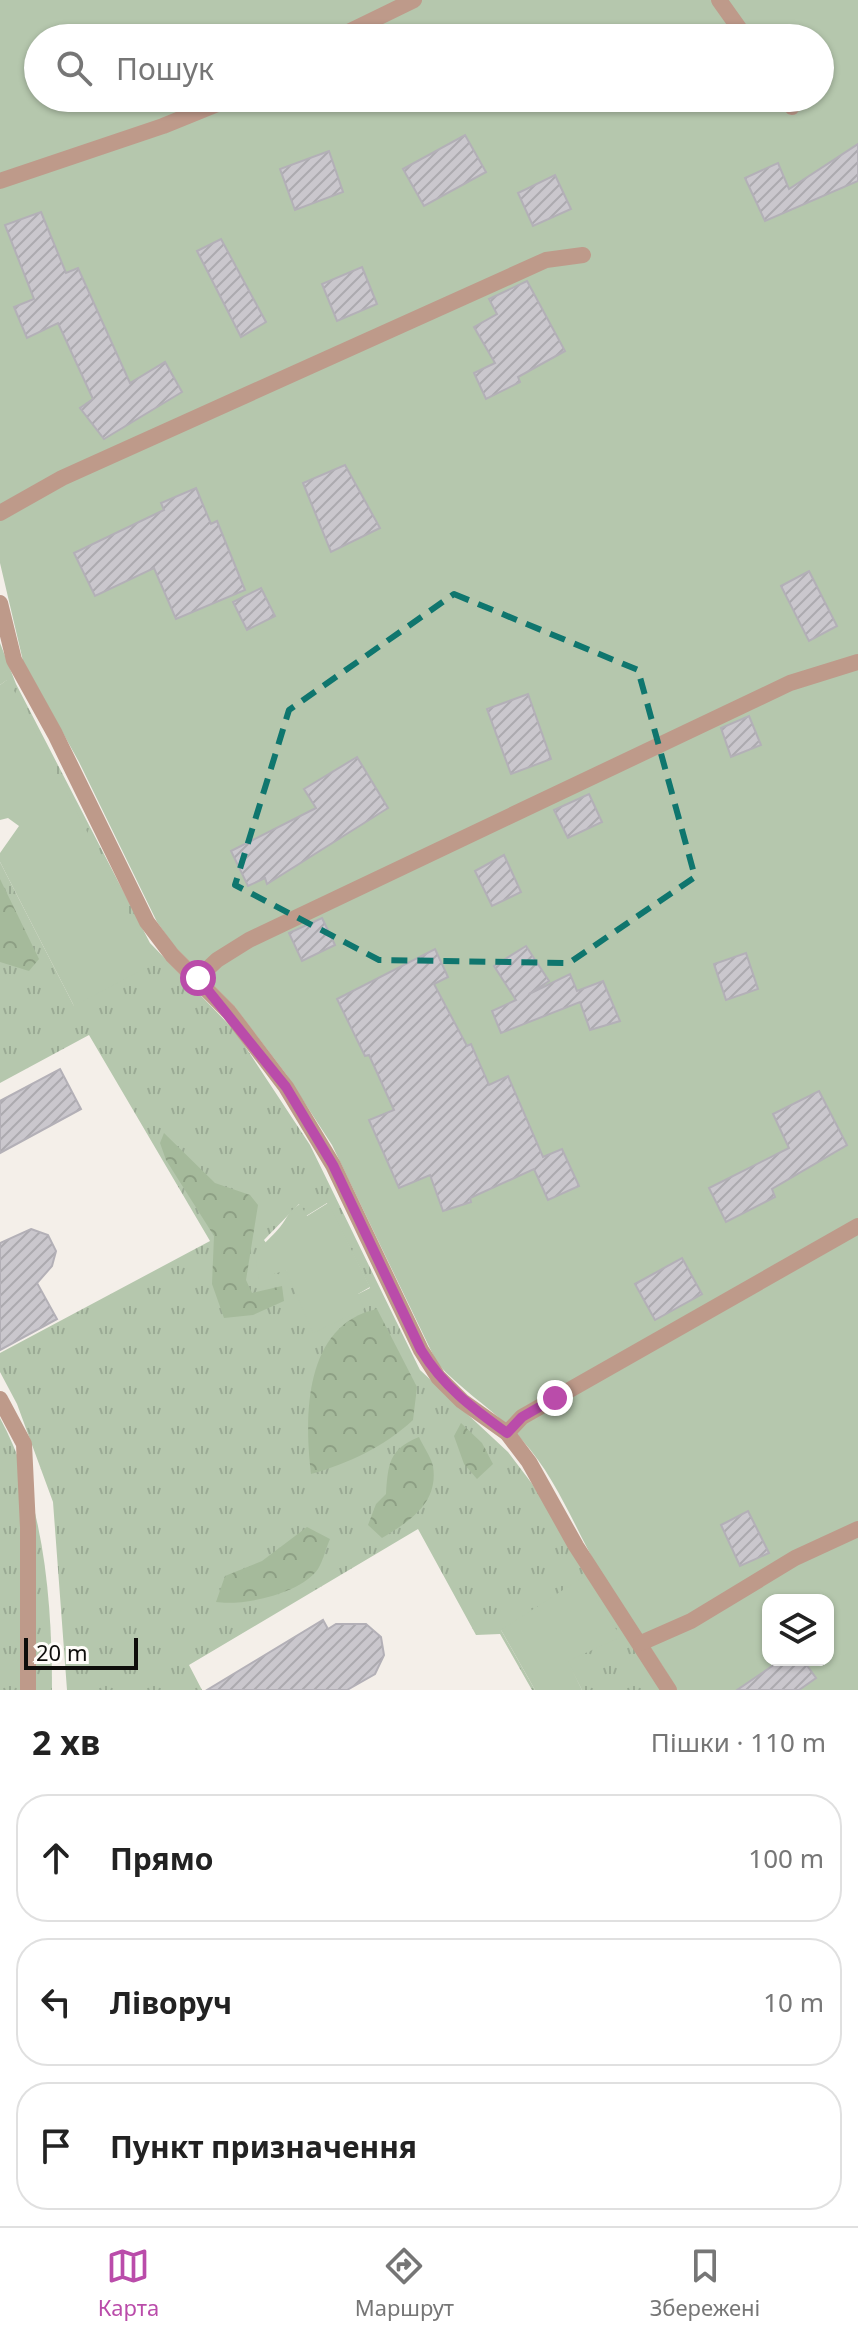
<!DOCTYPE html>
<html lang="uk">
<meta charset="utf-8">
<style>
body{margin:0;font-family:"Noto Sans",sans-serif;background:#f6f6f6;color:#222}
.controls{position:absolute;right:24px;bottom:24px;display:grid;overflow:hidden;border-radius:16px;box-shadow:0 2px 6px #0004}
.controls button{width:72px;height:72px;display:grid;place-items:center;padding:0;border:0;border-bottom:2px solid #e0e0e0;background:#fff;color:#222;font:40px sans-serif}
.scale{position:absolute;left:24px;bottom:20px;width:114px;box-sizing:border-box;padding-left:8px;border:4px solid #0f0e0c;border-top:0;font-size:22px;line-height:28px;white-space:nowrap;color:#0f0e0c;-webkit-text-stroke:6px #fffdfa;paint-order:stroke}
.stop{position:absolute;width:24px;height:24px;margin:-18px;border:6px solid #ba4caa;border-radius:50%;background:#fff}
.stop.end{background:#ba4caa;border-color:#fff;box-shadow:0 2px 8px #0008}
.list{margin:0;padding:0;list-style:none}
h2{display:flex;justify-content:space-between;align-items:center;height:104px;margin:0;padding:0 32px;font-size:34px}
h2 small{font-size:26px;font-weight:400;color:#767676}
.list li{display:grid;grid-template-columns:52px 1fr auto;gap:24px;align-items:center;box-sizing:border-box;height:128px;margin:0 16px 16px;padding:0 16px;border:2px solid #e0e0e0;border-radius:32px}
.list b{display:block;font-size:30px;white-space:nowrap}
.list em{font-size:26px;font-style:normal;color:#767676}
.icon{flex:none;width:44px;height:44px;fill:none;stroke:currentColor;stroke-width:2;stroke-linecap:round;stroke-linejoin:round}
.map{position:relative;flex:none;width:858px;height:1690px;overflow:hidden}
.search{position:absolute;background:#fff;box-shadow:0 2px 6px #0004;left:24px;right:24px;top:24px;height:88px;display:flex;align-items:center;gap:20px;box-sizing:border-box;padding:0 28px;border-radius:44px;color:#767676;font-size:30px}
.sheet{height:536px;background:#fff}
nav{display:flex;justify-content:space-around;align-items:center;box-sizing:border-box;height:112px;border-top:2px solid #e0e0e0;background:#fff;font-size:22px;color:#767676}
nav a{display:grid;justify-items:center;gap:4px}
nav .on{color:#ba4caa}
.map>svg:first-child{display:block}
</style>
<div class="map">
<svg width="858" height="1690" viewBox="0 0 858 1690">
<defs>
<pattern id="grass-tufts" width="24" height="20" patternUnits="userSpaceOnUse" patternTransform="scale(2)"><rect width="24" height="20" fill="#b5c7ad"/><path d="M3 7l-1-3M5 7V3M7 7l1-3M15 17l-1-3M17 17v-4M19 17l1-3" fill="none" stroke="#9aaa94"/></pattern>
<pattern id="forest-crowns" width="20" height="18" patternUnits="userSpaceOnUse" patternTransform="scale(2)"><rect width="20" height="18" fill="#a5ba9b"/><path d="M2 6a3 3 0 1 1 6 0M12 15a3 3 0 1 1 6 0" fill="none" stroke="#8d9f84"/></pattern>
<pattern id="building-hatch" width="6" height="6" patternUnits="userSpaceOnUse" patternTransform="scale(2)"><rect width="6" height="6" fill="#cac7cd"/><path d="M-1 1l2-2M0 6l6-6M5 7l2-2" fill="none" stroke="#acaaaf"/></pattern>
</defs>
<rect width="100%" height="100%" fill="#f4efe9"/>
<g fill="url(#grass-tufts)" fill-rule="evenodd">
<path d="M 0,643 L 16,684 L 150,943 L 235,1031 L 310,1145 L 420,1370 L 508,1452 L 533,1485 L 661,1690 L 582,1690 L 567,1661 L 501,1630 L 535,1690 L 532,1690 L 500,1634 L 476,1635 L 418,1529 L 189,1665 L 202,1690 L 67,1690 L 53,1502 L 17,1404 L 0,1372 L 0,1353 L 210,1241 L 89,1035 L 0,1083 L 0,862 L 74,1006 L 7,680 L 0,685 ZM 327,1203 L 370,1288 L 358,1294 L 286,1270 L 264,1240 L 299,1204 L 306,1216 Z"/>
<path d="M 0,1418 C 44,1500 52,1599 52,1690 L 0,1690 Z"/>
</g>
<g fill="url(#forest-crowns)">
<path d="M 0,879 L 39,959 L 29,971 L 0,962 Z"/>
<path d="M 164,1133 L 215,1183 L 250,1195 L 258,1205 L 246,1280 L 252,1293 L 282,1286 L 284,1301 L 253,1315 L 224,1318 L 212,1284 L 214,1236 L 166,1160 L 160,1143 Z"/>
<path d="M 377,1309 L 417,1387 L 413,1420 C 384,1447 349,1463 311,1474 C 304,1415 304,1325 377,1309 Z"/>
<path d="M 461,1423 L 482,1443 L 493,1464 L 477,1479 L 464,1464 L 454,1436 Z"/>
<path d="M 419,1437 C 423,1446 431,1457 433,1466 C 439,1504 408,1522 382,1538 L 368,1525 L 376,1504 L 386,1494 C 388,1464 389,1449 419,1437 Z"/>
<path d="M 307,1527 L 330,1539 C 326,1548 323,1561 318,1569 C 300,1594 244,1606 216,1602 L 225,1576 L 262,1561 Z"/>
</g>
<g fill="#b5c7ad" fill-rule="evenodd">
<path d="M 0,0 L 858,0 L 858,1690 L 677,1690 C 654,1649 624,1613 600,1572 C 576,1530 556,1477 522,1440 C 496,1411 463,1392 437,1363 L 332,1145 L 286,1074 L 234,1006 L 175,947 L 157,922 L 79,762 L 23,661 L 0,563 ZM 38,38 L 820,38 L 820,98 L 38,98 ZM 768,1600 L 828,1600 L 828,1660 L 768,1660 Z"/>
<path d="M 8,679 L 155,963 L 74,1006 L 0,862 L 0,853 L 19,826 L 8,818 L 0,820 L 0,685 Z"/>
<path d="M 328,1203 L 370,1287 L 358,1294 L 364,1309 L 313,1333 L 286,1270 L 259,1279 C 251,1244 266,1247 283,1223 C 289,1214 289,1211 300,1204 L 307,1216 Z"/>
<path d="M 583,1577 L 621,1637 L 568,1661 L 582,1690 L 535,1690 L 501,1630 Z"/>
</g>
<g fill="url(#building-hatch)" stroke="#b3b0b7" stroke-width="2">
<path d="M 465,135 L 486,172 L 424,206 L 403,169 Z"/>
<path d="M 858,144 L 858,181 L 765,221 L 745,178 L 778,163 L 789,189 Z"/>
<path d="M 329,151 L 343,192 L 295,210 L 280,169 Z"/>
<path d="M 555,175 L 571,209 L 533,226 L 518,193 Z"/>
<path d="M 41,212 L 66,273 L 78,268 L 130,383 L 165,362 L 182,392 L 104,439 L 80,408 L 93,399 L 58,323 L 27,338 L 14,307 L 34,299 L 5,225 Z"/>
<path d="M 221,239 L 266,322 L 241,337 L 197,251 Z"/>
<path d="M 362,267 L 377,304 L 337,321 L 322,284 Z"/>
<path d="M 527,281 L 565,351 L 518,377 L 520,382 L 486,399 L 474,373 L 495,363 L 474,327 L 497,314 L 489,299 Z"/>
<path d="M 345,465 L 380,528 L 331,552 L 303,483 Z"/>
<path d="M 196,488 L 211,524 L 217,521 L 245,590 L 176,619 L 154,568 L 95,596 L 74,553 L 164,510 L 161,503 Z"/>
<path d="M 809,571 L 837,626 L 809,641 L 781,586 Z"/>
<path d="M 261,588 L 275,616 L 247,630 L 233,602 Z"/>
<path d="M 528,694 L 551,759 L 511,774 L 487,709 Z"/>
<path d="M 749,716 L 761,745 L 731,757 L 721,728 Z"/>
<path d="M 357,757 L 388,808 L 267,884 L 265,878 L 248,886 L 231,851 L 316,808 L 304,789 Z"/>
<path d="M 589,794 L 602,822 L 568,838 L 554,810 Z"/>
<path d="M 504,855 L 521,892 L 492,906 L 475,871 Z"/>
<path d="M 322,918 L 335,945 L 302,961 L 289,933 Z"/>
<path d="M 526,946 L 549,981 L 529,994 L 570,974 L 577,991 L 603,981 L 620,1021 L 590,1030 L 580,1002 L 501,1033 L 492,1011 L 516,1000 L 494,966 Z"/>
<path d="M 435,949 L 448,977 L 434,984 L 467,1046 L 471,1044 L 489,1085 L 508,1076 L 543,1157 L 562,1149 L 579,1186 L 548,1200 L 534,1169 L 470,1198 L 471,1202 L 443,1211 L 430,1175 L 399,1188 L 369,1120 L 394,1110 L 369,1055 L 365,1056 L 337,999 Z"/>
<path d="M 746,953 L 758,989 L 726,1000 L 714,964 Z"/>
<path d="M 60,1069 L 81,1109 L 0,1153 L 0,1101 Z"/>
<path d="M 819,1091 L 847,1145 L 772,1189 L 775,1197 L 726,1222 L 709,1188 L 789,1148 L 773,1114 Z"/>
<path d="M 31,1229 L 48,1235 L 56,1251 L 52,1266 L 37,1283 L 57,1319 L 0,1350 L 0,1243 Z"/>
<path d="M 682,1258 L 702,1294 L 655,1320 L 635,1284 Z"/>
<path d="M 748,1511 L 769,1553 L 740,1566 L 721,1525 Z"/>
<path d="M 323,1620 L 328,1629 L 336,1624 L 366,1624 L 381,1637 L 384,1655 L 375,1674 L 347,1690 L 207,1690 Z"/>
<path d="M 781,1660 L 803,1660 L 816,1678 L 799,1690 L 737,1690 Z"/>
</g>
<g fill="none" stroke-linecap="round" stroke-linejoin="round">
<g stroke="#be9a8a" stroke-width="16">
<path d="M 719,0 L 746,38"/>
<path d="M 336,38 L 414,0"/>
<path d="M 786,98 L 792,107"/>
<path d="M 0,181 L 163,126 L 232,98"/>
<path d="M 0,513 L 62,478 L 546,260 L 583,255"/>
<path d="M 0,603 L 14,660 L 55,734 L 147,922 L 172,955 L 229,1012 L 286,1087 L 333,1165 L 421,1350 L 438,1377 L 462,1401 L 507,1433 L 529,1462 L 576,1546 L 669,1690"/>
<path d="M 198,978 L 217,960 L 249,940 L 790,683 L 858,662"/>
<path d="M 0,1399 L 24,1444 L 28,1527 L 28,1690"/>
<path d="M 507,1433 L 522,1417 L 858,1226"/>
<path d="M 641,1643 L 691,1621 L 795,1558 L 858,1529"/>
</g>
</g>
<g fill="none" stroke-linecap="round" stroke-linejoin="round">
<path stroke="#ba4caa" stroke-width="10" d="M 198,978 L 286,1087 L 333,1165 L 421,1350 C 443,1386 472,1408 507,1433 L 522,1417 L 555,1398"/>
</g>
<path fill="none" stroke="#0f766e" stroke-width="6" stroke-dasharray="16 10" stroke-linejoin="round" d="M 454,594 L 638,670 L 695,877 L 569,963 L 379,960 L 235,885 L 289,710 Z"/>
</svg>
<div class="controls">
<button><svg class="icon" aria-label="layers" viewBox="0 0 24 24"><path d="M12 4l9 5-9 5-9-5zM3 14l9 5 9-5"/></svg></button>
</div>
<div class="scale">20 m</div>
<div class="stop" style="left:198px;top:978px"></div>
<div class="stop end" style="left:555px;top:1398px"></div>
<div class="search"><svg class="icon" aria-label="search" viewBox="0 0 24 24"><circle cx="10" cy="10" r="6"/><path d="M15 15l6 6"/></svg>Пошук</div>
</div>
<section class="sheet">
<h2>2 хв<small>Пішки · 110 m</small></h2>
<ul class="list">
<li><svg class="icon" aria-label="ahead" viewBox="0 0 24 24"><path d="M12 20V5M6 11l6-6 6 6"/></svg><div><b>Прямо</b></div><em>100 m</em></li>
<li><svg class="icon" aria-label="left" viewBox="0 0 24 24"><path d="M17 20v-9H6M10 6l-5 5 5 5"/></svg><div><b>Ліворуч</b></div><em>10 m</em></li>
<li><svg class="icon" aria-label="arrive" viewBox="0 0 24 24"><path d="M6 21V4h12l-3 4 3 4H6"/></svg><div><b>Пункт призначення</b></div></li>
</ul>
</section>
<nav>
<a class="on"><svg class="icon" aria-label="map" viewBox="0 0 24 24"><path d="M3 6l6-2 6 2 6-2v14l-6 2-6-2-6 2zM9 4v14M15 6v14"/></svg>Карта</a>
<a><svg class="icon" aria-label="directions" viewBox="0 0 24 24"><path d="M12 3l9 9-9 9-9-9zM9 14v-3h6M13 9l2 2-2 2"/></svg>Маршрут</a>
<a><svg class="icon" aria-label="saved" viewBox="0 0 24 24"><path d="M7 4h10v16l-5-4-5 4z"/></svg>Збережені</a>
</nav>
